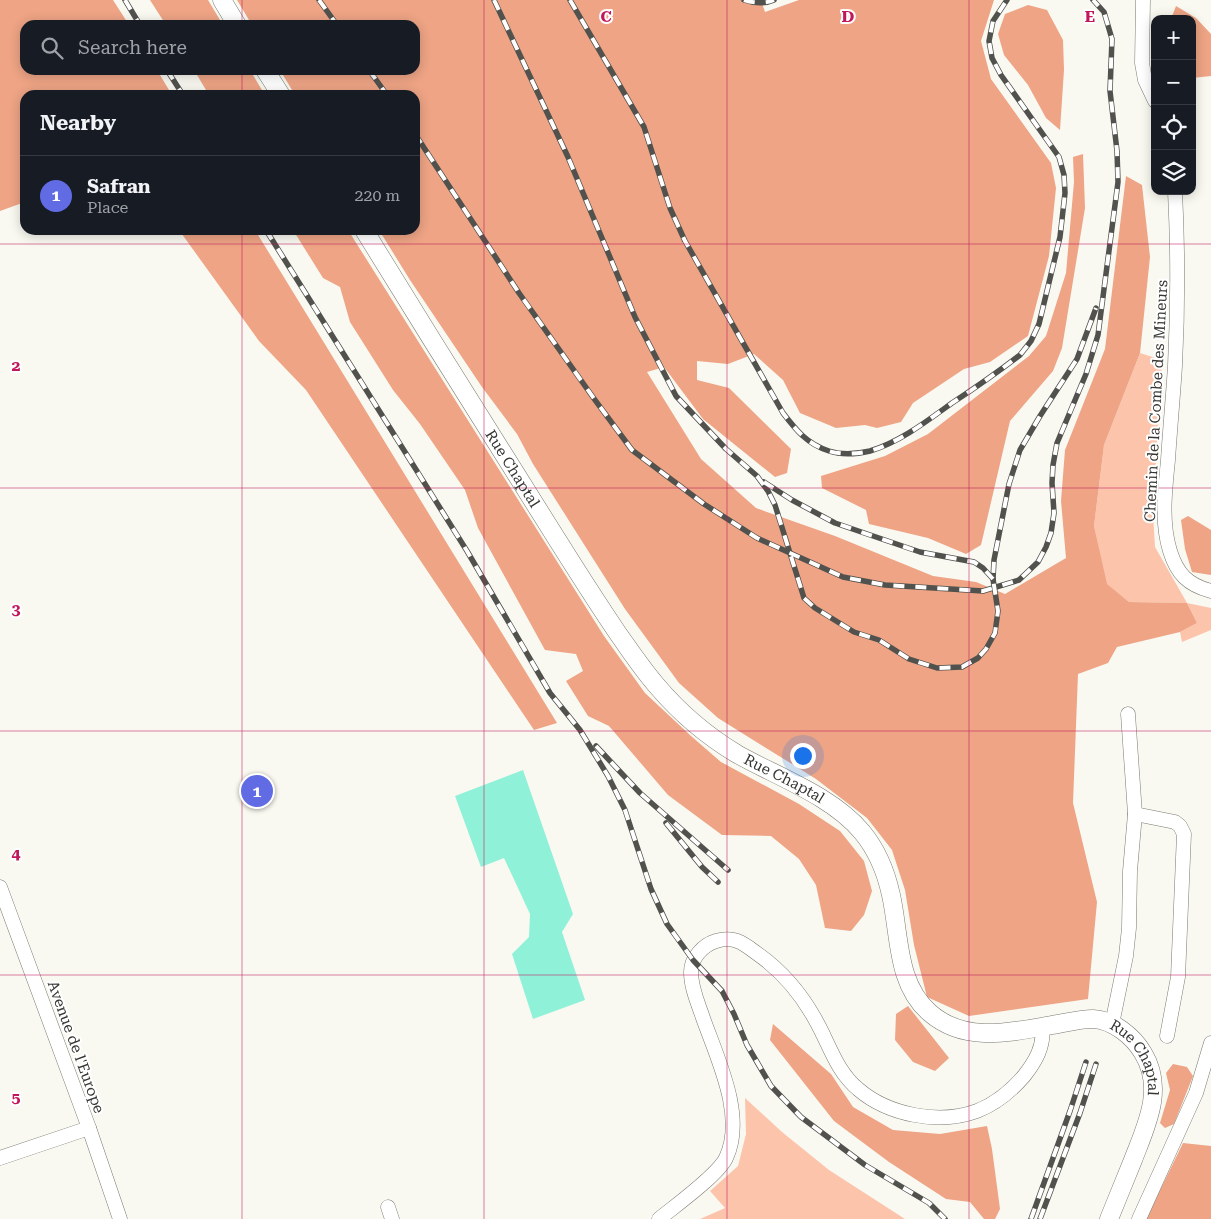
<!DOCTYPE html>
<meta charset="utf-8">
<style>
body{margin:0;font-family:"Roboto Serif",serif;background:#20242c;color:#f1f3f6}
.controls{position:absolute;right:15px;top:15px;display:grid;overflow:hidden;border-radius:10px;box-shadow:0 2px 12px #0003}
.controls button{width:45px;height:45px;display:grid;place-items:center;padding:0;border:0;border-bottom:1px solid #363941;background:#171b24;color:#f1f3f6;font:25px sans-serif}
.you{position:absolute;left:802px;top:755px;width:18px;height:18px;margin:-12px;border:4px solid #fff;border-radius:50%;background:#1a73e8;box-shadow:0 0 0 8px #1a73e833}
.badge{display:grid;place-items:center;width:32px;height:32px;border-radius:50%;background:#616ce4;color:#fff;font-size:16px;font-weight:700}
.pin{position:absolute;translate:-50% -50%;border:2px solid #fff;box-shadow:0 1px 5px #0006}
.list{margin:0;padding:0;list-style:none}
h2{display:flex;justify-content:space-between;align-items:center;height:65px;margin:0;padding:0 20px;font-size:21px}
h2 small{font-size:16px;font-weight:400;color:#9ea1a6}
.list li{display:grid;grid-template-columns:32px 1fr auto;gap:15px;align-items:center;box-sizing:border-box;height:80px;padding:0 20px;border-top:1px solid #363941}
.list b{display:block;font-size:19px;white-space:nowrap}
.list p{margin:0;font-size:16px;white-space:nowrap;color:#9ea1a6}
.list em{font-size:16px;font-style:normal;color:#9ea1a6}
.icon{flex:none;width:28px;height:28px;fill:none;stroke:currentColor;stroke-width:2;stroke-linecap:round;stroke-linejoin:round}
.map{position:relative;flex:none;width:1211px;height:1219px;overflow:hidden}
.search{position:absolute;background:#171b24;box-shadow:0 2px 12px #0003;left:20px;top:20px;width:400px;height:55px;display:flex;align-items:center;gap:12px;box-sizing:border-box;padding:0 18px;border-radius:15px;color:#9ea1a6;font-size:19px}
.panel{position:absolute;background:#171b24;box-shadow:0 2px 12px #0003;left:20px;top:90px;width:400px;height:145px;border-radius:15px}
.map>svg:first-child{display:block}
</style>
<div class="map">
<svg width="1211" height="1219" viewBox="0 0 1211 1219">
<rect width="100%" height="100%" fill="#f9f9f1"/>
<g fill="#fdc4ac">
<path d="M 1140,353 L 1162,360 L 1153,513 L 1155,547 L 1187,603 L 1211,608 L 1211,630 L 1182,642 L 1180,632 L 1197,623 L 1187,603 L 1129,602 L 1106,584 L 1094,526 L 1104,445 Z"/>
<path d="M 745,1098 L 782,1132 L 829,1170 L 905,1219 L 700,1219 L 725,1208 L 710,1191 L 738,1166 L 746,1134 Z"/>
</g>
<g fill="#eea485">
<path d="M 0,0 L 113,0 L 129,25 L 25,25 L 25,70 L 157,70 L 172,95 L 25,95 L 25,202 L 0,211 Z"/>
<path d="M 150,0 L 208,0 L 223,25 L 166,25 Z"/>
<path d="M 237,0 L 761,0 L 765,12 L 799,0 L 994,0 L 981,41 L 991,79 L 1051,163 L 1056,188 L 1049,256 L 1028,336 L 990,362 L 964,369 L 913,403 L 901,422 L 877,428 L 865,425 L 836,428 L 800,413 L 783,380 L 754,354 L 728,364 L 697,361 L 697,380 L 729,388 L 791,449 L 787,473 L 775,477 L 703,419 L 664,367 L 647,372 L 701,459 L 756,508 L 835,536 L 933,576 L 976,582 L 1005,594 L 1066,558 L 1061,501 L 1065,450 L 1105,349 L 1126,176 L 1142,185 L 1150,257 L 1140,353 L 1104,445 L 1094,526 L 1107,584 L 1129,602 L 1187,603 L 1197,623 L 1180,632 L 1117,647 L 1108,663 L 1078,674 L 1073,803 L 1097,902 L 1088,999 L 969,1016 L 927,997 L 914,945 L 905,890 L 892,850 L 867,818 L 816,779 L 718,718 L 679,683 L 625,609 L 533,464 L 517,434 L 482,387 L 410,280 L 379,230 L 415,230 L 415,95 L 295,95 L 280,70 L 415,70 L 415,25 L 252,25 Z"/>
<path d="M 1028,5 L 1047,10 L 1063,40 L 1064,70 L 1060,130 L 1046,118 L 1028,85 L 1004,55 L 998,34 L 1005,14 Z"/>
<path d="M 1176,6 L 1196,18 L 1211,34 L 1211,76 L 1192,78 L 1192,19 L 1171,19 Z"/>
<path d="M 194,70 L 250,70 L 265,95 L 209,95 Z"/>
<path d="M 1083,154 L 1085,208 L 1062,348 L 1053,371 L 1010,421 L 981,545 L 966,554 L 928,538 L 869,524 L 866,510 L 822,488 L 821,476 L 885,456 L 928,434 L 1029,356 L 1046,336 L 1066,273 L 1074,182 L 1073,157 Z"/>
<path d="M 179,230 L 255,230 L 557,723 L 534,730 L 306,390 L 259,341 Z"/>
<path d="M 293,230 L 348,230 L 604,636 L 645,693 L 691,736 L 721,762 L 799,804 L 840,831 L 864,861 L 872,891 L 864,915 L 851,931 L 825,928 L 816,885 L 799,859 L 771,836 L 722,835 L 668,795 L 609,726 L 588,716 L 566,681 L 583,671 L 576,654 L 545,650 L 478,528 L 465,490 L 420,424 L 393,390 L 350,322 L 340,287 L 323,278 Z"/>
<path d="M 1188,516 L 1211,530 L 1211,575 L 1192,572 L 1185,549 L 1181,520 Z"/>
<path d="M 908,1006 L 949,1058 L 935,1071 L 913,1062 L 895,1040 L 896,1014 Z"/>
<path d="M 773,1024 L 831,1074 L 853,1107 L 893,1130 L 940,1134 L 987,1126 L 992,1149 L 1000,1209 L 995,1219 L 984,1219 L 970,1202 L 946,1199 L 889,1162 L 834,1121 L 770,1040 Z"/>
<path d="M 1173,1064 L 1187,1067 L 1193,1076 L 1174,1124 L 1165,1128 L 1160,1123 L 1170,1090 L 1166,1073 Z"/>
<path d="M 1183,1143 L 1211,1146 L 1211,1219 L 1146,1219 Z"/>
</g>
<path fill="#90f1d9" d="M 523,770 L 573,914 L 562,932 L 585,1000 L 533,1019 L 512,954 L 529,937 L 530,914 L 504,858 L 481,867 L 455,796 Z"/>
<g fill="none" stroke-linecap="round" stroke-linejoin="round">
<defs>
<g id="minor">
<path d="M 1143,0 L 1142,63 L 1145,80 L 1155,101"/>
<path d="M 1175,191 C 1178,250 1178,307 1175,366 C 1173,397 1170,429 1168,460 C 1165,490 1161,522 1170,551 C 1177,574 1188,585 1211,591"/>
<path d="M 1135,814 L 1175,822 L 1180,826 L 1184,834 L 1178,977 L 1167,1036"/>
<path d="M 0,887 L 89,1128 L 120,1219"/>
<path d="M 1112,1024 L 1126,956 L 1129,928 L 1130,871 L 1135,814 L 1128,714"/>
<path d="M 0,1158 L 89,1128"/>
<path d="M 388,1207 L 392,1219"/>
<path d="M 659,1219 C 675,1206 718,1175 726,1158 C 746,1116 717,1058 703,1018 C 698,1003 691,988 691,972 C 691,958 703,945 716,941 C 733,936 742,942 755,952 C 781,970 800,992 815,1019 C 829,1043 836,1071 858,1089 C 888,1115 939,1125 977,1111 C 995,1104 1011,1091 1024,1076 C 1035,1062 1045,1046 1042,1026"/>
<path d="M 1139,1219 L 1196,1093 L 1211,1043"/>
</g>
<g id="tertiary">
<path d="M 222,0 L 237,25"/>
<path d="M 265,70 L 281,95"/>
<path id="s1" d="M 364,230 C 423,326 483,422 543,517 C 568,557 593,597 619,635 C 631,652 643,670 657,686 C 680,713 707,736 737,754 C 778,777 832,796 862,832 C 877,850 886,872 891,895 C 900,935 896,984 930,1013 C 967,1045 1015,1031 1058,1024 C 1069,1022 1081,1019 1093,1019 C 1113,1020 1133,1036 1143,1053 C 1165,1089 1146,1126 1133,1160 C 1125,1180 1117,1199 1109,1219"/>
</g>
</defs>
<use href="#minor" stroke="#7a7a73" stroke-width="15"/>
<use href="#tertiary" stroke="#7a7a73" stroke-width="19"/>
<use href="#minor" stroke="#fff" stroke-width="14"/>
<use href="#tertiary" stroke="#fff" stroke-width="18"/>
<defs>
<g id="rail">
<path d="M 125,0 L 140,25"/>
<path d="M 319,0 L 337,25"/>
<path d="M 494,0 L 568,157 L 635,317 L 676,396 L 726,449 L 757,476 L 768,491 L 775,505 L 804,598 L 815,608 L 854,632 L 879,640 L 909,659 L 937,668 L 962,667 L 978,658 L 986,649 L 995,633 L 998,611 L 993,579 L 994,560 L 1009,484 L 1020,450 L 1040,416 L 1077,359 L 1096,308"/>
<path d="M 570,0 L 644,127 L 670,208 L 685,241 L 783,413 C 796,430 807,444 829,451 C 841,455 857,454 870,451 C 900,442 927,421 952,403 C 975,388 998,372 1020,355 L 1031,341 L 1039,324 L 1060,237 L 1065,193 L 1064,175 L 1059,157 L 1001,75 L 992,58 L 989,41 L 993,21 L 1007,0"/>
<path d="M 744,0 C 753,3 765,4 774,0"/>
<path d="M 167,70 L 183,95"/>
<path d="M 369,70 L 387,95"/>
<path d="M 415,134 L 519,293 L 595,400 L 632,450 L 704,504 L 757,538 L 843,577 L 885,585 L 983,591 L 1019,580 L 1038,562 L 1046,547 L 1051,533 L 1054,513 L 1052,483 L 1053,465 L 1057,443 L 1086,374 L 1098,335 L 1118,182 L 1117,151 L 1110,91 L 1112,39 L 1104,12 L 1093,0"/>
<path d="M 266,230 L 467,551 L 550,693 L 580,730 L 608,776 L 625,810 L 651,889 L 667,924 L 693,960 L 722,991 L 734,1014 L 747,1045 L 771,1086 L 801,1117 L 865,1165 L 929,1203 L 945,1219"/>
<path d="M 764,482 L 792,500 L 835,523 L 920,552 L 974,562 L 983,568 L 993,579"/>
<path d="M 596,746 L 640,793 L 728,870"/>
<path d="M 666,823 L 702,867 L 718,882"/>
<path d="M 1031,1219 L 1070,1111 L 1086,1062"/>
<path d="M 1040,1219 L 1080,1113 L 1096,1064"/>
</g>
</defs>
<use href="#rail" stroke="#51514d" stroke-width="5.5"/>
<use href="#rail" stroke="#fff" stroke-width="4" stroke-dasharray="11" stroke-linecap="butt"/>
</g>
<path fill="none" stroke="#c2185b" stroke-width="1" stroke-opacity="0.55" d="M 242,0 L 242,25M 484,0 L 484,1219M 727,0 L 727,1219M 969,0 L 969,1219M 242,70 L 242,95M 242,230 L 242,1219M 0,244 L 1211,244M 0,488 L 1211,488M 0,731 L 1211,731M 0,975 L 1211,975"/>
<g text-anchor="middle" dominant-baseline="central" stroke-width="4" stroke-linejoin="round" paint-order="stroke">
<g font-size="15" fill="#363633" stroke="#fff">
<text transform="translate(1156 401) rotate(-87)">Chemin de la Combe des Mineurs</text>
<text stroke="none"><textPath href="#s1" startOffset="281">Rue Chaptal</textPath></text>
<text stroke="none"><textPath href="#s1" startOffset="701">Rue Chaptal</textPath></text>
<text transform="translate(76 1047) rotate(70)">Avenue de l'Europe</text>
<text stroke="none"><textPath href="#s1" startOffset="1225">Rue Chaptal</textPath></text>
</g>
</g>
<g font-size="16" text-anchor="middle" font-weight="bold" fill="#c2185b" stroke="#fff" stroke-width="4" stroke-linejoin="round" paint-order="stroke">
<text x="606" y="22">C</text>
<text x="848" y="22">D</text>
<text x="1090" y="22">E</text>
<text x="16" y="371">2</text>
<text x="16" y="615">3</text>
<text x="16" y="859">4</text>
<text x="16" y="1103">5</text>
</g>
</svg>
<div class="controls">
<button>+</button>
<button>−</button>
<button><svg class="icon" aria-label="locate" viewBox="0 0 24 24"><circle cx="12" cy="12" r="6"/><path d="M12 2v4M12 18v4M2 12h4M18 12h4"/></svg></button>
<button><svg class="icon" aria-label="layers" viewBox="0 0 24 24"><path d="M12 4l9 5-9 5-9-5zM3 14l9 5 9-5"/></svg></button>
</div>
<div class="you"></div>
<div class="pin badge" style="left:257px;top:791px">1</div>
<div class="search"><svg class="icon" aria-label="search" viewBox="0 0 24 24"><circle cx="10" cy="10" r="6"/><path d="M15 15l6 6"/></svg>Search here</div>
<section class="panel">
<h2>Nearby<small></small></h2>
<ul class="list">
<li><span class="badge">1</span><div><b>Safran</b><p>Place</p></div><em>220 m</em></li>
</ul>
</section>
</div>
